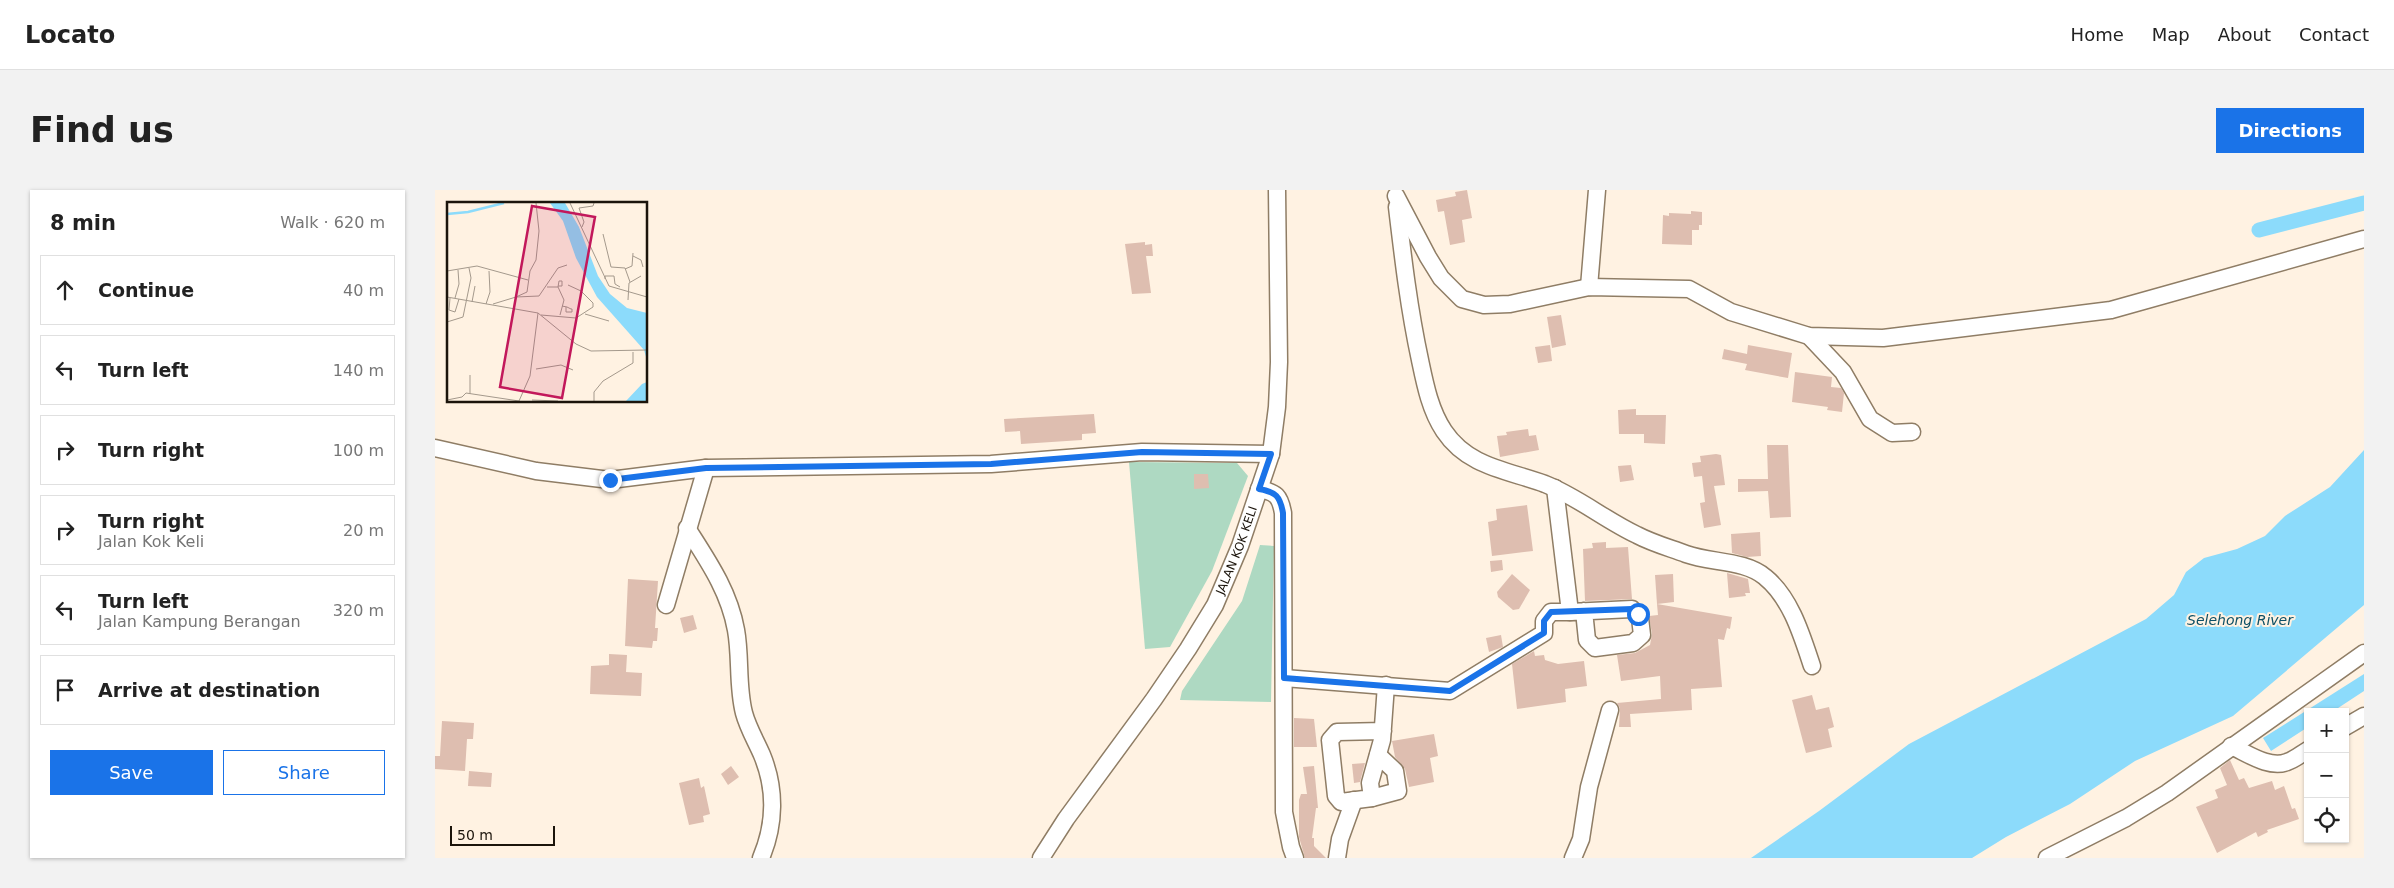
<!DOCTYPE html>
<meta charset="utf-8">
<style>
body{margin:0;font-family:"DejaVu Sans",sans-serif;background:#f2f2f2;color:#222}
.controls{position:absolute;right:15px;bottom:15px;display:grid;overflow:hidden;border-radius:0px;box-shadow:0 1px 4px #0004}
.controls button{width:45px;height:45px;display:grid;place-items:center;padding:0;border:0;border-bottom:1px solid #e0e0e0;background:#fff;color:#222;font:25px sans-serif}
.scale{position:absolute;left:15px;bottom:12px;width:105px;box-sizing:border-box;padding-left:5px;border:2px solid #1b140b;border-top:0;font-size:14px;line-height:18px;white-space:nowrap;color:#1b140b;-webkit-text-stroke:4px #fff2e2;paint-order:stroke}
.stop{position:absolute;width:15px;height:15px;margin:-11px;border:4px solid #1a73e8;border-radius:50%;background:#fff}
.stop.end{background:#1a73e8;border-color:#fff;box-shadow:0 1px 5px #0008}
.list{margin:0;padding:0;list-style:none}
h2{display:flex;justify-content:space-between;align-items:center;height:65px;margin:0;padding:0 20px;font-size:21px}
h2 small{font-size:16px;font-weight:400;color:#767676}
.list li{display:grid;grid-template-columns:32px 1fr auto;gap:15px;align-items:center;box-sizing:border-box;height:70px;margin:0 10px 10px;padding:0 10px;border:1px solid #e0e0e0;border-radius:0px}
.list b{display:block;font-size:19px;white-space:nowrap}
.list p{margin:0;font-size:16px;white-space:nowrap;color:#767676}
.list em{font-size:16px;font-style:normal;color:#767676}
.actions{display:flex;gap:10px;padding:15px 20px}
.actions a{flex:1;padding:11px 0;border:1px solid #1a73e8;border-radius:0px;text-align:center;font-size:18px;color:#1a73e8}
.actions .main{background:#1a73e8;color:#fff}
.icon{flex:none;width:28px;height:28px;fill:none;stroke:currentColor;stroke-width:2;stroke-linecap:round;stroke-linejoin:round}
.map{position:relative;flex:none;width:1929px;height:668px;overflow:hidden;border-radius:0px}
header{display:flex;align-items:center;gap:30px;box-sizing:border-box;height:70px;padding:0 25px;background:#fff;border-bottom:1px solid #e0e0e0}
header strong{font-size:24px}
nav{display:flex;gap:28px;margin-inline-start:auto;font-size:18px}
.intro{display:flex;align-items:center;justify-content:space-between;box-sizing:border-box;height:120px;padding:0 30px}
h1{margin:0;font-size:35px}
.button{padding:12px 22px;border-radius:0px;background:#1a73e8;color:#fff;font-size:18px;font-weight:700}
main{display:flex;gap:30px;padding:0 30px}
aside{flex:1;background:#fff;border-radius:0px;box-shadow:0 1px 4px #0004}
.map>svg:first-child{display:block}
</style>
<header>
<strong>Locato</strong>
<nav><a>Home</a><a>Map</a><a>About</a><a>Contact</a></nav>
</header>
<div class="intro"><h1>Find us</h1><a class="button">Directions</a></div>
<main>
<aside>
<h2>8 min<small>Walk · 620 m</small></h2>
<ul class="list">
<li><svg class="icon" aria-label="ahead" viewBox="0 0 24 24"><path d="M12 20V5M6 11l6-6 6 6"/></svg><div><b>Continue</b></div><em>40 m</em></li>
<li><svg class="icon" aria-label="left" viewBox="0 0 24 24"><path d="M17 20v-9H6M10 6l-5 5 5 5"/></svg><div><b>Turn left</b></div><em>140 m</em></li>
<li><svg class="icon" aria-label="right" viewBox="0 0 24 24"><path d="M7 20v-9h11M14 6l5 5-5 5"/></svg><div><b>Turn right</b></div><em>100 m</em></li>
<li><svg class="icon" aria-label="right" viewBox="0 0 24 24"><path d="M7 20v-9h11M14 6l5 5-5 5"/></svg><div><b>Turn right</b><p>Jalan Kok Keli</p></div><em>20 m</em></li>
<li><svg class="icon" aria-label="left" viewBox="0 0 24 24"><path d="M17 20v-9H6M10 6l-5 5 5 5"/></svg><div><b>Turn left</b><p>Jalan Kampung Berangan</p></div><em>320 m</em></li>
<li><svg class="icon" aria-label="arrive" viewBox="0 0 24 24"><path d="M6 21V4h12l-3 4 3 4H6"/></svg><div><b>Arrive at destination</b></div></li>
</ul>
<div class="actions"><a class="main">Save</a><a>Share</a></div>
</aside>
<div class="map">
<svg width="1929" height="668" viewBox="0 0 1929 668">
<rect width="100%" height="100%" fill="#fff2e2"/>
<g fill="#aed9c2">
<path d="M 694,272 L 802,273 L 813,286 L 777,381 L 735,457 L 710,459 Z"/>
<path d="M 825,355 L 839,356 L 836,512 L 745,510 L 747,501 L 807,411 Z"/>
</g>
<g fill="#8cdbfb">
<path d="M 1929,260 L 1929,415 L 1798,526 L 1700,571 L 1635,614 L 1571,647 L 1537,668 L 1316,668 L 1384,621 L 1474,554 L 1711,429 L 1739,405 L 1751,382 L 1769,368 L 1802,359 L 1830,346 L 1850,326 L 1895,297 Z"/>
<path d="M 1929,484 L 1929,501 L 1897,522 L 1873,522 L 1873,537 L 1836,561 L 1828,548 Z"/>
</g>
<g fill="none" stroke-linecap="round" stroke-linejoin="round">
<path stroke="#8cdbfb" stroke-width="15" d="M 1824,40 L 1929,13"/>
</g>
<g fill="#debeb0">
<path d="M 1032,0 L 1037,28 L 1027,30 L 1030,52 L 1015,55 L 1009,21 L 1003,22 L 1001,10 L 1021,6 L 1020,2 Z"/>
<path d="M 1256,21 L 1267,22 L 1267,35 L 1264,35 L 1264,40 L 1257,40 L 1257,55 L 1227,54 L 1228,25 L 1234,26 L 1234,23 L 1256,24 Z"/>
<path d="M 710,52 L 710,55 L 717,54 L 718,66 L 711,66 L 716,103 L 697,104 L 690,54 Z"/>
<path d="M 1126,125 L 1131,155 L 1117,158 L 1112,127 Z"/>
<path d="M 1115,155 L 1117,171 L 1103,173 L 1100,157 Z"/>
<path d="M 1313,155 L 1357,163 L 1353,188 L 1310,180 L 1312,174 L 1287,169 L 1289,159 L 1312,164 Z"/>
<path d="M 1360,182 L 1397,187 L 1396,197 L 1406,198 L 1409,203 L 1407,222 L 1392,220 L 1393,217 L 1357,212 Z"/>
<path d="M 1201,219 L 1201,225 L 1231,225 L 1230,254 L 1209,253 L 1209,244 L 1184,244 L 1183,220 Z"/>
<path d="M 659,224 L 661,243 L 647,244 L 647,250 L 586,254 L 585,241 L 570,242 L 569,229 Z"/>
<path d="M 1093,239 L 1094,246 L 1101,245 L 1104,260 L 1065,267 L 1062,246 L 1072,245 L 1071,242 Z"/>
<path d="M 1332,255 L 1353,255 L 1356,327 L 1335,328 L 1333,301 L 1303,302 L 1303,289 L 1333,289 Z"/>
<path d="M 1281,264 L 1286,265 L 1290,295 L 1279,296 L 1286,335 L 1269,338 L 1265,313 L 1270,312 L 1267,286 L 1259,287 L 1257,273 L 1266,272 L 1265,266 Z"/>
<path d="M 1196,275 L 1199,290 L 1185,292 L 1183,276 Z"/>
<path d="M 759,284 L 773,284 L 774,298 L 759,299 Z"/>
<path d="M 1092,315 L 1098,361 L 1057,366 L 1053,332 L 1062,330 L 1061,319 Z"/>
<path d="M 1325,342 L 1326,366 L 1312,367 L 1297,363 L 1296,344 Z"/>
<path d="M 1171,352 L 1171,358 L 1193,357 L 1197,409 L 1150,411 L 1148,359 L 1158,358 L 1157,353 Z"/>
<path d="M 1067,370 L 1068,380 L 1056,382 L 1055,371 Z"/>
<path d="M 1292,383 L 1313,389 L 1315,403 L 1310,403 L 1311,406 L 1294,408 Z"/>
<path d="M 1077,384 L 1095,400 L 1084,419 L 1078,420 L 1063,407 L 1062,402 Z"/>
<path d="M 1238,384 L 1239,412 L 1222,414 L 1220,385 Z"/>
<path d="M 193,389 L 223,391 L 220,438 L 223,438 L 222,451 L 218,451 L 217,458 L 190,456 Z"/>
<path d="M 1222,414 L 1297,427 L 1295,439 L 1292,438 L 1289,450 L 1283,449 L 1287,497 L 1256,499 L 1257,520 L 1195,524 L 1196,537 L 1184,537 L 1185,518 L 1182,513 L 1226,509 L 1225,486 L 1186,491 L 1182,465 L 1200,463 L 1215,455 L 1217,444 L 1214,426 L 1223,425 Z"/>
<path d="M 258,425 L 262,439 L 249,443 L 245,428 Z"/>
<path d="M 1066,445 L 1068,457 L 1054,462 L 1051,448 Z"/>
<path d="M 1099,461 L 1100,466 L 1109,465 L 1110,470 L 1123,474 L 1149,471 L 1152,496 L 1130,499 L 1131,512 L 1082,519 L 1077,474 Z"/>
<path d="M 174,464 L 192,465 L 191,482 L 207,483 L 206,506 L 155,504 L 156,476 L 174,475 Z"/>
<path d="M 1377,505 L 1381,520 L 1394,517 L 1399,537 L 1393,539 L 1397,557 L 1371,563 L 1357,510 Z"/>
<path d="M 859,528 L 879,529 L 882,557 L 859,557 Z"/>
<path d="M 7,531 L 39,533 L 38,549 L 32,549 L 30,581 L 0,579 L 0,566 L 5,566 Z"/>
<path d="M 999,544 L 1003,566 L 995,568 L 999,592 L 974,597 L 970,579 L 960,567 L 957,551 Z"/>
<path d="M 1795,570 L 1804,590 L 1809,588 L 1814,598 L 1837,591 L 1840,600 L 1849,596 L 1857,619 L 1860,618 L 1864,629 L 1832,640 L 1833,642 L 1823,647 L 1821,642 L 1782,663 L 1761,617 L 1783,608 L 1780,600 L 1792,595 L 1785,578 Z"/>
<path d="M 930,573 L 925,592 L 919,593 L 917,574 Z"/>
<path d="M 296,576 L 304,587 L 293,595 L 286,584 Z"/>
<path d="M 879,576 L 883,618 L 881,618 L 877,648 L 879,648 L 879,656 L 891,668 L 870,668 L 864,647 L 864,610 L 866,604 L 872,604 L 868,577 Z"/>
<path d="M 34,581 L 57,583 L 56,597 L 33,596 Z"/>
<path d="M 264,588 L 266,598 L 269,596 L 275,624 L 268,626 L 269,632 L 254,635 L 244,593 Z"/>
</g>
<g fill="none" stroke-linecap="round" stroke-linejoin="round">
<defs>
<g id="minor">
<path d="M 961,6 L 993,67 L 1006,88 L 1027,109 L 1049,115 L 1075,114 L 1154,97 L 1254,99 L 1296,122 L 1374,146 L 1448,148 L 1676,120 L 1929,49"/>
<path d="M 962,17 C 968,68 974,119 985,170 C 990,194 995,220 1009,241 C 1033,277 1072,280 1110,294 C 1143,307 1170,330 1202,345 C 1217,353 1235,358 1251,364 C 1276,373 1310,370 1330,387 C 1356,408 1367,446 1377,476"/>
<path d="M 1154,97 L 1162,0"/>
<path d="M 1374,146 L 1408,182 L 1435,229 L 1457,243 L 1477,242"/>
<path d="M 0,258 L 101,281 L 175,290 L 271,278 L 556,274 L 707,262 L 836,264"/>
<path d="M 1120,298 L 1135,422 L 1197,419 L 1205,428 L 1207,445 L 1198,453 L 1160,458 L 1152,450 L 1149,421"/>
<path d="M 824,299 C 841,302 845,306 848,323 L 849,622 L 856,657 L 860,668"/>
<path d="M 252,338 C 273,371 294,401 301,440 C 306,467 302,496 309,523 C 313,538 321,551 327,565 C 341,599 340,635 326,668"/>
<path d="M 231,415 L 271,278"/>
<path d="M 849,488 L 1015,501 L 1109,443 L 1109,431 L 1116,422 L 1135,422"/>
<path d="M 1910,537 L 1929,526"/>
<path d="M 948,541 L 902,542 L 895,550 L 901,606 L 906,612 L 937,608 L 935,593 L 947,550 L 951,495"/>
<path d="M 1796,556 C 1812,563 1834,579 1852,572 C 1859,570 1866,564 1873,560"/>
<path d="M 937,608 L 963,601 L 960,581 L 943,565"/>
<path id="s1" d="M 606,668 L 631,629 L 719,509 L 753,459 L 780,415 L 805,356 L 836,264 L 842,217 L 844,172 L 842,0"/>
<path d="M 902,668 L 905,649 L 919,610"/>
<path d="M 1138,668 L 1146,649 L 1154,597 L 1175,520"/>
<path d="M 1612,668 L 1691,628 L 1732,603 L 1929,463"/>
</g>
</defs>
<use href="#minor" stroke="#8f7d65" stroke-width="19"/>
<use href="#minor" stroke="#fff" stroke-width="16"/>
</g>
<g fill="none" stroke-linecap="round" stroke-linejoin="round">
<path stroke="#1a73e8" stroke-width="6" d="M 175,290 L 271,278 L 556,274 L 707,262 L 836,264 L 824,299 C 841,302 845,306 848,323 L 849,488 L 1015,501 L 1109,443 L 1109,431 L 1116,422 L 1197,419 L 1203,424"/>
</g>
<g text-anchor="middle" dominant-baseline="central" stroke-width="4" stroke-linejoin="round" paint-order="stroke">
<g font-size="12" fill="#1b140b" stroke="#fff2e2">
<text stroke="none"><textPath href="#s1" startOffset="366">JALAN KOK KELI</textPath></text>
</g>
<g font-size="14" font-style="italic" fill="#0e5066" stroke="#fff2e2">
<text x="1805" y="430">Selehong River</text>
</g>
</g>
<g transform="translate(12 12)">
<rect width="200" height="200" fill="#fff2e2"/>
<path d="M 103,1 L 118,1 L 132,25 L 151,74 L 163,92 L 180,106 L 200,111 L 200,158 L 197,148 L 150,95 L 129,56 L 116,19 ZM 200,180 L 200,199 L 179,199 L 195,182 Z" fill="#8cdbfb"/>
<path fill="none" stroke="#8cdbfb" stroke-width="2.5" d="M 0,12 L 21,10 L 57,1"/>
<path fill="none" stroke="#a4998c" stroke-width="1" d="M 123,1 L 162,84 L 200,95M 135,25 L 137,20 L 132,6 L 146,4 L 147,1M 156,32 L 164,65 L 178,66 L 183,80M 186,54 L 194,58 L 196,65M 178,67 L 185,64 L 186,51M 0,69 L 30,64 L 81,78M 158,77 L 158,74 L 167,74 L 168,82 L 173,85M 100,85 L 111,85 L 112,79 L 115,79 L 115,84 L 111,84M 111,85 L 117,98 L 113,113M 0,95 L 91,111 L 129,142 L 144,149 L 200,148M 69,95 L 80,90 L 83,69 L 89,58 L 92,29 L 89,1M 3,96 L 2,108 L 8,110 L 12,97M 8,96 L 12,82 L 11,68M 181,98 L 182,81 L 194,74M 25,100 L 28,84M 39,102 L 43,90 L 42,69M 46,102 L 69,95 L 92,94 L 111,66 L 120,63M 115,104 L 120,105 L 124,107 L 125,107 L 125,110 L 119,110 L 119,105M 138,112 L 162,119M 94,113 L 129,116 L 146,105 L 146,101 L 134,89 L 121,83M 0,120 L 16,115 L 24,76 L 22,66M 89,167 L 114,163 L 126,168M 23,192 L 23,173M 0,198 L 15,195 L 19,191 L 72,199M 85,198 L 111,199M 72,199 L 83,174 L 91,111M 147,199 L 147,190 L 156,179 L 186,161 L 186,150"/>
<path fill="#c2185b" fill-opacity="0.15" stroke="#c2185b" stroke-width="2.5" d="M 85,4 L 148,15 L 115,196 L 53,185 Z"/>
<rect width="200" height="200" fill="none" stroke="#1b140b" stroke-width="2.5"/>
</g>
</svg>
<div class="controls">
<button>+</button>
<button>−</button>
<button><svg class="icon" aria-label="locate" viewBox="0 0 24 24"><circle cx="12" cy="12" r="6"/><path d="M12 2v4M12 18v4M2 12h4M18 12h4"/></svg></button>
</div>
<div class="scale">50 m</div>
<div class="stop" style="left:1203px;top:424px"></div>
<div class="stop end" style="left:175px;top:290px"></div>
</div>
</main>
